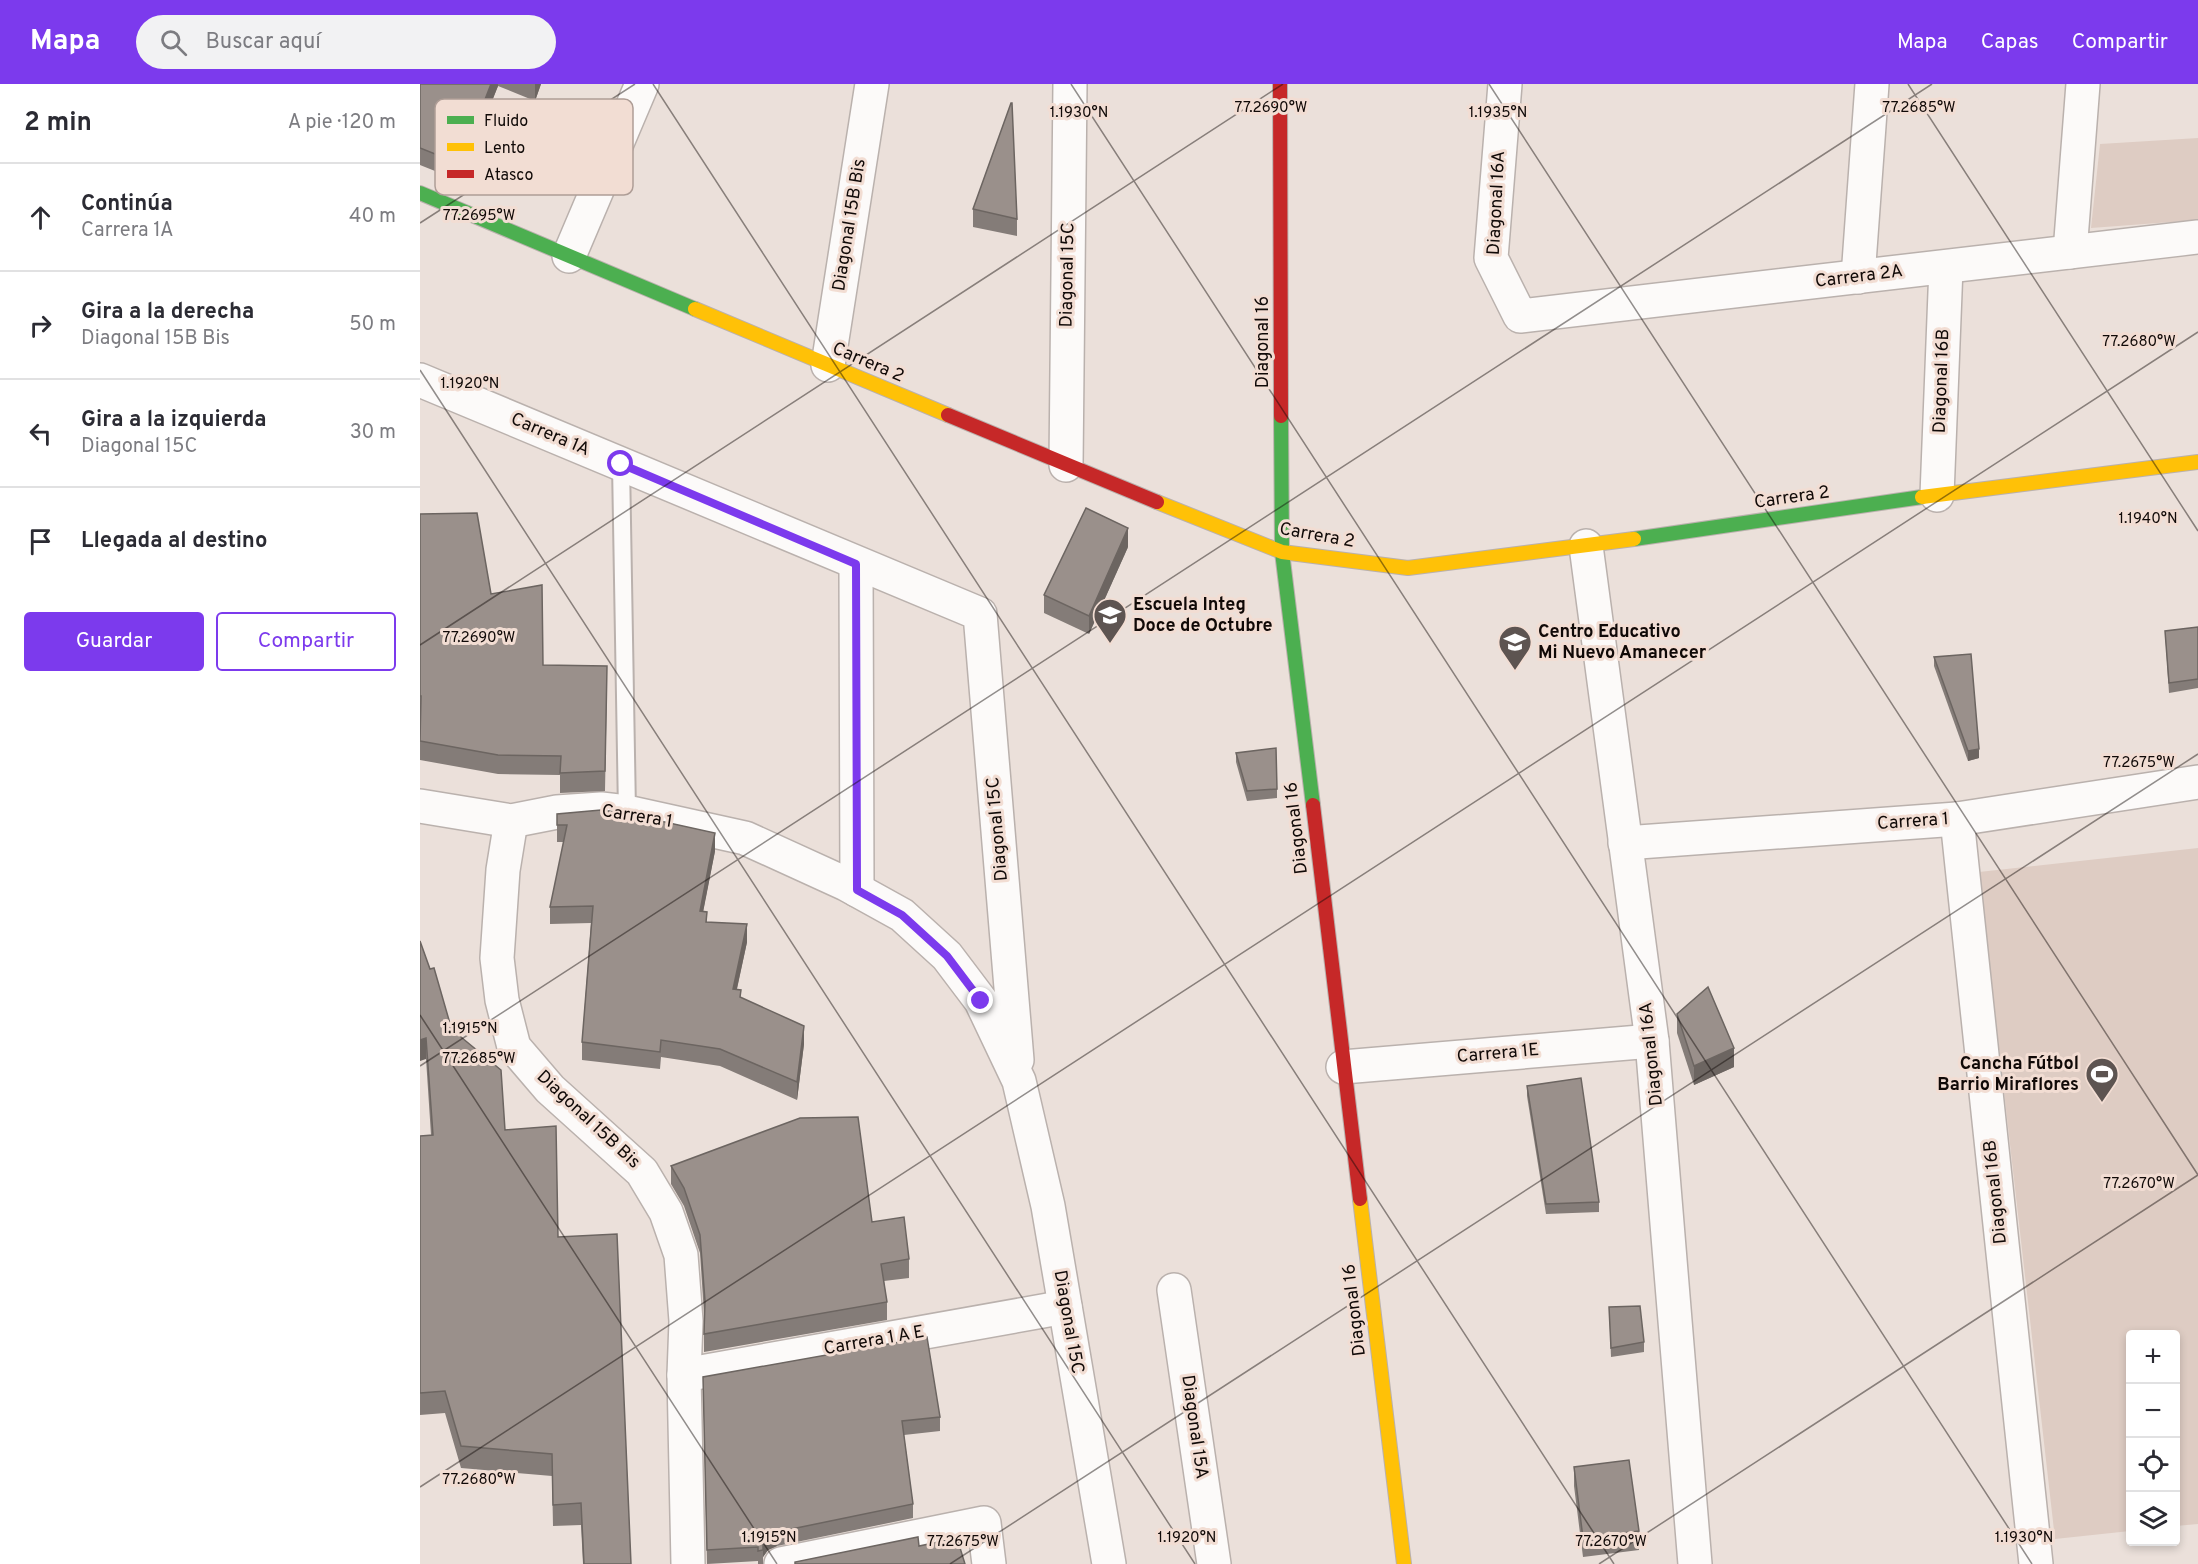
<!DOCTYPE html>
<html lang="es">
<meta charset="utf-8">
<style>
body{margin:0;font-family:Overpass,sans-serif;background:#f2f2f3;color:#2b2b33}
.controls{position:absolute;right:18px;bottom:18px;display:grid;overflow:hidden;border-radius:6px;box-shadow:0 3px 9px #0003}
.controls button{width:54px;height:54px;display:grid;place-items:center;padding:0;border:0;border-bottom:2px solid #e1e1e2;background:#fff;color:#2b2b33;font:30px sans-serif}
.stop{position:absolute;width:18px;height:18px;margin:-14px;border:4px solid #7c3aed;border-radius:50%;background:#fff}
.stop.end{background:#7c3aed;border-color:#fff;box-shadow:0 2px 6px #0008}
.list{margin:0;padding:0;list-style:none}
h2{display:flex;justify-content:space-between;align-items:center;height:78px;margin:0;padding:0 24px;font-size:26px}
h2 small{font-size:20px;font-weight:400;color:#7c7c81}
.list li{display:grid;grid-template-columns:39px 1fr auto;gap:18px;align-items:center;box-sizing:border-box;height:108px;padding:0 24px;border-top:2px solid #e1e1e2}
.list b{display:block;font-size:22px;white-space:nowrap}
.list p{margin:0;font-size:20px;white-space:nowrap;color:#7c7c81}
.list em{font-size:20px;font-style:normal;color:#7c7c81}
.actions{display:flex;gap:12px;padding:18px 24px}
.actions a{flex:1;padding:14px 0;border:2px solid #7c3aed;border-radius:6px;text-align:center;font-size:21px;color:#7c3aed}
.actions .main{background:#7c3aed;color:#fff}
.icon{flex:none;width:33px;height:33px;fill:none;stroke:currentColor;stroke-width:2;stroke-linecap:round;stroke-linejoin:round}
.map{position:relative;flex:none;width:1778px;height:1480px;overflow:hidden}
header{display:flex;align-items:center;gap:36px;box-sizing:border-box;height:84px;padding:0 30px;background:#7c3aed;color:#fff}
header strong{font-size:28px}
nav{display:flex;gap:33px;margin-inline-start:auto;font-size:21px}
.search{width:420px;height:54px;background:#f2f2f3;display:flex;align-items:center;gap:15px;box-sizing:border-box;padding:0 21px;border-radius:33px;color:#7c7c81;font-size:22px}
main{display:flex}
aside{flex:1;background:#fff}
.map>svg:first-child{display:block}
</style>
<header>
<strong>Mapa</strong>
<div class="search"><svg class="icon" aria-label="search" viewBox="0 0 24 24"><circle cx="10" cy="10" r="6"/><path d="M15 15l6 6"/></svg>Buscar aquí</div>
<nav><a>Mapa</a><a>Capas</a><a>Compartir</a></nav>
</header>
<main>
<aside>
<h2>2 min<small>A pie · 120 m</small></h2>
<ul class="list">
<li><svg class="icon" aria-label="ahead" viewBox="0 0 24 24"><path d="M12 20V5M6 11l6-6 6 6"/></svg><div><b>Continúa</b><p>Carrera 1A</p></div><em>40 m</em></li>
<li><svg class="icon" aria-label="right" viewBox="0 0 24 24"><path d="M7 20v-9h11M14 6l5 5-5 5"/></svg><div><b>Gira a la derecha</b><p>Diagonal 15B Bis</p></div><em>50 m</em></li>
<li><svg class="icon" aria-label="left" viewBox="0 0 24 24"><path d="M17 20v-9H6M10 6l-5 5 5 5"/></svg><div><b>Gira a la izquierda</b><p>Diagonal 15C</p></div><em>30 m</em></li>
<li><svg class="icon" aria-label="arrive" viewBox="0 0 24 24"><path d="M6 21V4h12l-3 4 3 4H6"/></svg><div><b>Llegada al destino</b></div></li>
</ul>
<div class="actions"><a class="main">Guardar</a><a>Compartir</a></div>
</aside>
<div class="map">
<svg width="1778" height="1480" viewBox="0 0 1778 1480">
<rect width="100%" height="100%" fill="#ebe0da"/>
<g fill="#deccc3">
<path d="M 1778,54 L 1778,136 L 1671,144 L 1680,60 Z"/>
<path d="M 1778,764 L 1778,1440 L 1756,1442 L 1756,1250 L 1710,1250 L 1710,1447 L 1635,1455 L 1559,788 Z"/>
</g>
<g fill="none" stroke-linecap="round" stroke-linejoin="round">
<defs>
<path id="lane" d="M 201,380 L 207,728"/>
<g id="street">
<path d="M 1085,0 L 1071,174 L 1100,232 L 1778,153"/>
<path d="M 1650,168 L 1663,0"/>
<path d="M 149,172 L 222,0"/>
<path d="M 1438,193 L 1452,0"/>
<path d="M 408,281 L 452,0"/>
<path d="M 0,296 L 560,530 L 597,976"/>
<path d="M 646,381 L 650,0"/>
<path d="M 1517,411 L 1526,183"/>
<path d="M 1166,462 L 1232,957 L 1275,1480"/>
<path d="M 436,480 L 437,806"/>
<path d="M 0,722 L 91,737 L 137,728 L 181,725 L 207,728 L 325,754 L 426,800 L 482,831 L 527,872 L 561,917 L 599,997 L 628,1122 L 689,1480"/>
<path d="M 1537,735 L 1616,1480"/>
<path d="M 91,737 L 83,786 L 77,874 L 82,916 L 94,963 L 130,1005 L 222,1088 L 246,1128 L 261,1171 L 266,1237 L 264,1291 L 268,1480"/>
<path d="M 1205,759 L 1537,735 L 1778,698"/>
<path d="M 923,983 L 1232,957"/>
<path d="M 754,1206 L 794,1480"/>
<path d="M 264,1291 L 645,1223"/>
<path d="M 361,1480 L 564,1439 L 569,1480"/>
</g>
<g id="fast">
<path d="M 0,109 L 275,225"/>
<path d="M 861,332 L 862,468 L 893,721"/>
<path d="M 1214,455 L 1502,413"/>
</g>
<g id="slow">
<path d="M 275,225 L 528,331"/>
<path d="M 1502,413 L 1778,378"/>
<path d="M 737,418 L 862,468 L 988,484 L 1214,455"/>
<path d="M 940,1115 L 984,1480"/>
</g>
<g id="jam">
<path d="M 860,0 L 861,332"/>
<path d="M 528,331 L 737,418"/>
<path d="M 893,721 L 940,1115"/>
</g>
</defs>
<use href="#lane" stroke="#bab1ad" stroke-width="20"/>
<use href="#street" stroke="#bab1ad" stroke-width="36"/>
<use href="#fast" stroke="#bab1ad" stroke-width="16"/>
<use href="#slow" stroke="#bab1ad" stroke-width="16"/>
<use href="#jam" stroke="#bab1ad" stroke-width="16"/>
<use href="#lane" stroke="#fcfaf9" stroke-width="16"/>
<use href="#street" stroke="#fcfaf9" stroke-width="33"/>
<use href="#fast" stroke="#4caf50" stroke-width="14"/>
<use href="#slow" stroke="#ffc107" stroke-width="14"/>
<use href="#jam" stroke="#c62828" stroke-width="14"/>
</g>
<g fill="#847c78">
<path d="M 0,0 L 121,0 L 115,17 L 78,2 L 40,97 L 0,81 Z"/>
<path d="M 553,125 L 597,135 L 597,152 L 553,143 Z"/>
<path d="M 0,430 L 71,510 L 123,581 L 187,602 L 185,707 L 140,709 L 140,691 L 78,690 L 0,676 Z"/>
<path d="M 708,463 L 669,550 L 624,529 L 624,511 Z"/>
<path d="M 1778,543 L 1778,604 L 1749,609 L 1745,547 Z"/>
<path d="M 1514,573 L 1559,674 L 1548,677 L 1514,582 Z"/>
<path d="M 816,669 L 857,705 L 857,714 L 827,717 L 816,678 Z"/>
<path d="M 137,730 L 295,767 L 283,827 L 287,838 L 327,858 L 317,905 L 321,914 L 384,960 L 377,1016 L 300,982 L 241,973 L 240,985 L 162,976 L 162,958 L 171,839 L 130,840 L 130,823 L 144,758 L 137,758 Z"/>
<path d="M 0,857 L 31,945 L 85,1046 L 138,1153 L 211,1480 L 163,1480 L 161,1441 L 133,1442 L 132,1392 L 41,1384 L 25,1329 L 0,1331 L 0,1052 L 11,1051 L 6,975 Z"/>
<path d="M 1257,930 L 1314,983 L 1274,1001 L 1257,949 Z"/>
<path d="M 1107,1002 L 1179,1118 L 1179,1128 L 1126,1130 L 1107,1012 Z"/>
<path d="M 251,1082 L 452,1138 L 489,1175 L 489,1194 L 464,1197 L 467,1218 L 467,1236 L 284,1268 L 284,1230 L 280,1169 L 264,1122 L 251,1100 Z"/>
<path d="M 1189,1223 L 1224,1258 L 1224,1268 L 1191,1273 Z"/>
<path d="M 283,1293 L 520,1333 L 520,1347 L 484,1351 L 493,1420 L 493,1434 L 357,1462 L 348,1466 L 343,1473 L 343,1480 L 338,1480 L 338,1477 L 287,1480 Z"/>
<path d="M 1154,1383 L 1219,1447 L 1219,1466 L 1163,1473 L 1154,1402 Z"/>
</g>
<g fill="#6c6561">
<path d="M 71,0 L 78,0 L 78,2 L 40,97 L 40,80 Z"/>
<path d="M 115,0 L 121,0 L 115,17 Z"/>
<path d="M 708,444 L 708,463 L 669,550 L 669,532 Z"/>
<path d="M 1559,665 L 1559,674 L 1548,677 L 1548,667 Z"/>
<path d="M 295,749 L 295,767 L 280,844 L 280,827 Z"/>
<path d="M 327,840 L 327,858 L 313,922 L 313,905 Z"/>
<path d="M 384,942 L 384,960 L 377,1016 L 377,998 Z"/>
<path d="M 6,954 L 6,975 L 0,977 L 0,956 Z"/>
<path d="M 1314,964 L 1314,983 L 1274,1001 L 1274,982 Z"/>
<path d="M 357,1448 L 357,1462 L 348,1466 L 343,1473 L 343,1480 L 343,1460 L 348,1452 Z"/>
</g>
<g fill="#9a908b" stroke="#6c6561" stroke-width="1.5">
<path d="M 0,0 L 71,0 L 40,80 L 0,64 Z"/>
<path d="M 591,19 L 592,19 L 597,135 L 553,125 Z"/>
<path d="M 666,424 L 708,444 L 669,532 L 624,511 Z"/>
<path d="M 57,429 L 71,510 L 122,501 L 123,581 L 187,582 L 185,687 L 140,689 L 141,672 L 78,671 L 0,657 L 1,612 L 0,612 L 0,430 Z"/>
<path d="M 1778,543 L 1778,595 L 1749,599 L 1745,547 Z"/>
<path d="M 1551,570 L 1559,665 L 1548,667 L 1514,573 Z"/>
<path d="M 856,664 L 857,705 L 827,707 L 816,669 Z"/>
<path d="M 181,726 L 204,729 L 295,749 L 280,827 L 287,828 L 286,838 L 327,840 L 313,905 L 321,906 L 320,913 L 384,942 L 377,998 L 300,965 L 241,956 L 240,968 L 162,958 L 173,822 L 130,823 L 147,741 L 137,741 L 137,730 Z"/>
<path d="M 0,857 L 10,885 L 14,884 L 31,943 L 30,944 L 81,986 L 85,1046 L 136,1042 L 138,1153 L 197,1150 L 211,1480 L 164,1480 L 161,1419 L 133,1421 L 132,1370 L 41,1362 L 25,1307 L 0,1309 L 0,1052 L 13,1051 L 6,954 L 0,956 Z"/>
<path d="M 1288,903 L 1314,964 L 1274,982 L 1257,930 Z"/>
<path d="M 1161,994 L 1179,1118 L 1126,1120 L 1107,1002 Z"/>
<path d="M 438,1033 L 452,1138 L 484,1133 L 489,1175 L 461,1180 L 467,1218 L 284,1250 L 285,1217 L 280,1151 L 264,1104 L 251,1082 L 380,1034 Z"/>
<path d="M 1220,1222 L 1224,1258 L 1191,1264 L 1189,1223 Z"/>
<path d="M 507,1253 L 520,1333 L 482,1337 L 493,1420 L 357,1448 L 348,1452 L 343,1460 L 343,1466 L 338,1467 L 338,1463 L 287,1466 L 283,1293 Z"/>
<path d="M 1209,1376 L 1219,1447 L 1163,1454 L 1154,1383 Z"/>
<path d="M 498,1453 L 499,1462 L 537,1454 L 545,1480 L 375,1480 L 375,1478 Z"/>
</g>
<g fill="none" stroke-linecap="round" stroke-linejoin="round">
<path stroke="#7c3aed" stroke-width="8" d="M 201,380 L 436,480 L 437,806 L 482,831 L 527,872 L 561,917"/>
</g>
<path fill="none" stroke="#100907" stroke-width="1.5" stroke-opacity="0.45" d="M 233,0 L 1194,1480M 651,0 L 1612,1480M 1069,0 L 1778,1091M 1488,0 L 1778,447M 0,139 L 215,0M 0,286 L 775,1480M 0,561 L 863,0M 0,931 L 357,1480M 0,982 L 1512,0M 0,1403 L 1778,248M 530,1480 L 1778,670M 1179,1480 L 1778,1091"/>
<defs>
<symbol id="school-pin" viewBox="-11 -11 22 30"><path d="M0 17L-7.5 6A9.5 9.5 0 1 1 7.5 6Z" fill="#5d5451" stroke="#f2ddd3"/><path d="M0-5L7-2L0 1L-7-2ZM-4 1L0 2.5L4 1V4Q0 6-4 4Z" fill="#fff"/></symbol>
<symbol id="stadium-pin" viewBox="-11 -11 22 30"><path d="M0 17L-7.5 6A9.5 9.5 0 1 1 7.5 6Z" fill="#5d5451" stroke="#f2ddd3"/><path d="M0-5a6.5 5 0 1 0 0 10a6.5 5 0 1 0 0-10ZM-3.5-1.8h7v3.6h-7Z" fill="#fff"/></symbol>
</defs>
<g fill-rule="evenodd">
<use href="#school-pin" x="671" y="512" width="38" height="52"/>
<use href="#school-pin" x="1076" y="539" width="38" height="52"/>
<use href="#stadium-pin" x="1663" y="971" width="38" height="52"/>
</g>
<g text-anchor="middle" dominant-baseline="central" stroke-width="6" stroke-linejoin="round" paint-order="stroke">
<g font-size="18" fill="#100907" stroke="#f2ddd3">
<text transform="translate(1077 119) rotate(-87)">Diagonal 16A</text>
<text transform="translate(430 141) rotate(-81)">Diagonal 15B Bis</text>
<text transform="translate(648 191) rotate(-89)">Diagonal 15C</text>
<text transform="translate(1439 193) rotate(-7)">Carrera 2A</text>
<text transform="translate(843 258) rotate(-90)">Diagonal 16</text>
<text transform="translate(448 279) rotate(23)">Carrera 2</text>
<text transform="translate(1522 297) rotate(-88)">Diagonal 16B</text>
<text transform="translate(130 351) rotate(23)">Carrera 1A</text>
<text transform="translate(1372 414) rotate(-8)">Carrera 2</text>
<text transform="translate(897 452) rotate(10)">Carrera 2</text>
<text transform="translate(217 733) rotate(9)">Carrera 1</text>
<text transform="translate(1493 738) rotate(-4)">Carrera 1</text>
<text transform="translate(877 744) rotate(-97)">Diagonal 16</text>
<text transform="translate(578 745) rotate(-95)">Diagonal 15C</text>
<text transform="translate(1078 970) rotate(-5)">Carrera 1E</text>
<text transform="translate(1232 970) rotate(-96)">Diagonal 16A</text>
<text transform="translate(168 1036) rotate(43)">Diagonal 15B Bis</text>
<text transform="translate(1576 1108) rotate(-96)">Diagonal 16B</text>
<text transform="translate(935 1226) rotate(-97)">Diagonal 16</text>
<text transform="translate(648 1238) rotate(80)">Diagonal 15C</text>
<text transform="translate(454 1257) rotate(-10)">Carrera 1 A E</text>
<text transform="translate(774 1343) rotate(82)">Diagonal 15A</text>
</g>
<g font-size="18" font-weight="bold" fill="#100907" stroke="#f2ddd3" text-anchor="start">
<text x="713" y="521">Escuela Integ<tspan x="713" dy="21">Doce de Octubre</tspan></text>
<text x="1118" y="548">Centro Educativo<tspan x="1118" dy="21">Mi Nuevo Amanecer</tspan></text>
<text x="1659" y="980" text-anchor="end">Cancha Fútbol<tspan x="1659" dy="21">Barrio Miraflores</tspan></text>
</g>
</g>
<rect x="15" y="15" width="198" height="96" rx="9" fill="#f2ddd3" stroke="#ae9d96" stroke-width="1.5"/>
<rect x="27" y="32" width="27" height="8" fill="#4caf50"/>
<rect x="27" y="59" width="27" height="8" fill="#ffc107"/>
<rect x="27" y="86" width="27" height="8" fill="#c62828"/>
<g font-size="16" fill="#100907">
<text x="64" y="42">Fluido</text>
<text x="64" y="69">Lento</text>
<text x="64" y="96">Atasco</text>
</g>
<g font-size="15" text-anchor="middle" fill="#100907" stroke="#f2ddd3" stroke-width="6" stroke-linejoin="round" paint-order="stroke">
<text x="851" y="28">77.2690°W</text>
<text x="1499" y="28">77.2685°W</text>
<text x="659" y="33">1.1930°N</text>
<text x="1078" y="33">1.1935°N</text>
<text x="59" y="136">77.2695°W</text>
<text x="1719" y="262">77.2680°W</text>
<text x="50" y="304">1.1920°N</text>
<text x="1728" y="439">1.1940°N</text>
<text x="59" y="558">77.2690°W</text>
<text x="1719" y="683">77.2675°W</text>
<text x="50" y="949">1.1915°N</text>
<text x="59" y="979">77.2685°W</text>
<text x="1719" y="1104">77.2670°W</text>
<text x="59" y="1400">77.2680°W</text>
<text x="349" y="1458">1.1915°N</text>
<text x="767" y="1458">1.1920°N</text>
<text x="1604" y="1458">1.1930°N</text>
<text x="543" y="1462">77.2675°W</text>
<text x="1191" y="1462">77.2670°W</text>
</g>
</svg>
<div class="controls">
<button>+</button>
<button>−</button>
<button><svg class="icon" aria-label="locate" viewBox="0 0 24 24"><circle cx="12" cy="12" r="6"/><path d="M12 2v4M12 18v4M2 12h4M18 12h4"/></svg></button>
<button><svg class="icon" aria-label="layers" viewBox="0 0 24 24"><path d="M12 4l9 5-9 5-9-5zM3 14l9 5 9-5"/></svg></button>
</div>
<div class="stop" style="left:201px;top:380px"></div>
<div class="stop end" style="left:561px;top:917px"></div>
</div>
</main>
